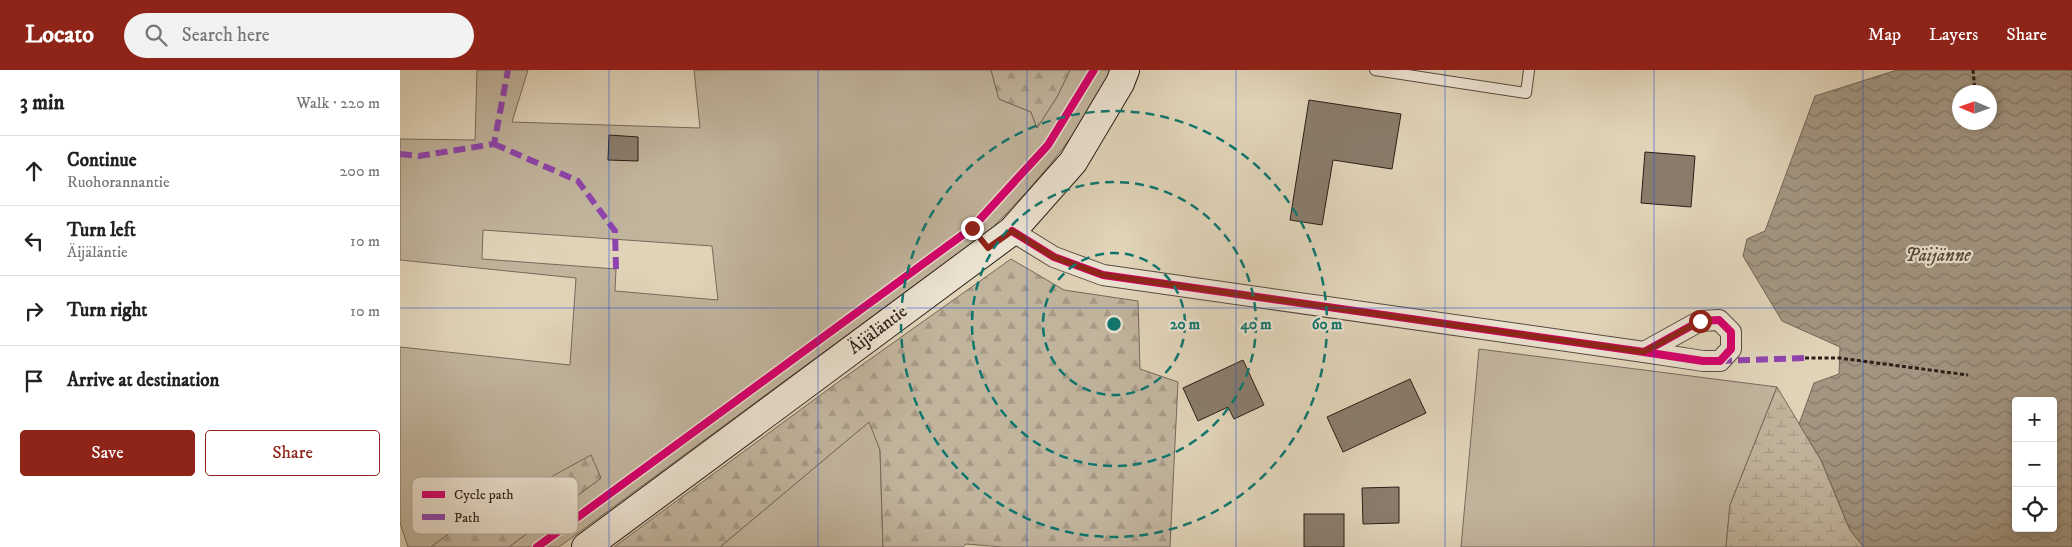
<!DOCTYPE html>
<meta charset="utf-8">
<style>
body{margin:0;font-family:"IM FELL DW Pica",serif;background:#f2f2f2;color:#222}
.controls{position:absolute;right:15px;bottom:15px;display:grid;overflow:hidden;border-radius:5px;box-shadow:0 2px 8px #0003}
.controls button{width:45px;height:45px;display:grid;place-items:center;padding:0;border:0;border-bottom:1px solid #e0e0e0;background:#fff;color:#222;font:25px sans-serif}
.compass{position:absolute;left:1552px;top:15px;width:45px;height:45px;border-radius:50%;background:#fff;box-shadow:0 2px 8px #0003;rotate:272deg}
.stop{position:absolute;width:15px;height:15px;margin:-11px;border:4px solid #8f2418;border-radius:50%;background:#fff}
.stop.end{background:#8f2418;border-color:#fff;box-shadow:0 1px 5px #0008}
.list{margin:0;padding:0;list-style:none}
h2{display:flex;justify-content:space-between;align-items:center;height:65px;margin:0;padding:0 20px;font-size:21px}
h2 small{font-size:16px;font-weight:400;color:#767676}
.list li{display:grid;grid-template-columns:32px 1fr auto;gap:15px;align-items:center;box-sizing:border-box;height:70px;padding:0 20px;border-top:1px solid #e0e0e0}
.list b{display:block;font-size:19px;white-space:nowrap}
.list p{margin:0;font-size:16px;white-space:nowrap;color:#767676}
.list em{font-size:16px;font-style:normal;color:#767676}
.actions{display:flex;gap:10px;padding:15px 20px}
.actions a{flex:1;padding:11px 0;border:1px solid #8f2418;border-radius:5px;text-align:center;font-size:18px;color:#8f2418}
.actions .main{background:#8f2418;color:#fff}
.icon{flex:none;width:28px;height:28px;fill:none;stroke:currentColor;stroke-width:2;stroke-linecap:round;stroke-linejoin:round}
.map{position:relative;flex:none;width:1672px;height:477px;overflow:hidden}
header{display:flex;align-items:center;gap:30px;box-sizing:border-box;height:70px;padding:0 25px;background:#8f2418;color:#fff}
header strong{font-size:24px}
nav{display:flex;gap:28px;margin-inline-start:auto;font-size:18px}
.search{width:350px;height:45px;background:#f2f2f2;display:flex;align-items:center;gap:12px;box-sizing:border-box;padding:0 18px;border-radius:28px;color:#767676;font-size:19px}
main{display:flex}
aside{flex:1;background:#fff}
.map>svg:first-child{display:block}
</style>
<header>
<strong>Locato</strong>
<div class="search"><svg class="icon" aria-label="search" viewBox="0 0 24 24"><circle cx="10" cy="10" r="6"/><path d="M15 15l6 6"/></svg>Search here</div>
<nav><a>Map</a><a>Layers</a><a>Share</a></nav>
</header>
<main>
<aside>
<h2>3 min<small>Walk · 220 m</small></h2>
<ul class="list">
<li><svg class="icon" aria-label="ahead" viewBox="0 0 24 24"><path d="M12 20V5M6 11l6-6 6 6"/></svg><div><b>Continue</b><p>Ruohorannantie</p></div><em>200 m</em></li>
<li><svg class="icon" aria-label="left" viewBox="0 0 24 24"><path d="M17 20v-9H6M10 6l-5 5 5 5"/></svg><div><b>Turn left</b><p>Äijäläntie</p></div><em>10 m</em></li>
<li><svg class="icon" aria-label="right" viewBox="0 0 24 24"><path d="M7 20v-9h11M14 6l5 5-5 5"/></svg><div><b>Turn right</b></div><em>10 m</em></li>
<li><svg class="icon" aria-label="arrive" viewBox="0 0 24 24"><path d="M6 21V4h12l-3 4 3 4H6"/></svg><div><b>Arrive at destination</b></div></li>
</ul>
<div class="actions"><a class="main">Save</a><a>Share</a></div>
</aside>
<div class="map">
<svg width="1672" height="477" viewBox="0 0 1672 477">
<defs>
<pattern id="forest-firs" width="22" height="20" patternUnits="userSpaceOnUse" patternTransform="scale(1.25)"><rect width="22" height="20" fill="#c1b49d"/><path d="M5 1l3.5 6h-7zM16 11l3.5 6h-7z" fill="#a69a86"/></pattern>
<pattern id="wetland-marsh" width="20" height="14" patternUnits="userSpaceOnUse" patternTransform="scale(1.25)"><rect width="20" height="14" fill="#c1b49d"/><path d="M1 5h8M5 5V1M11 12h8M15 12V8" fill="none" stroke="#a69a86"/></pattern>
<pattern id="water-waves" width="16" height="10" patternUnits="userSpaceOnUse" patternTransform="scale(1.25)"><rect width="16" height="10" fill="#a29581"/><path d="M0 5q4-4 8 0t8 0" fill="none" stroke="#847969"/></pattern>
</defs>
<rect width="100%" height="100%" fill="#e0d3b8"/>
<filter id="stains"><feTurbulence type="fractalNoise" baseFrequency=".004" numOctaves="4"/><feColorMatrix values="0 0 0 0 .2 0 0 0 0 .09 0 0 0 0 .02 0 0 0 .5 -.17"/></filter>
<radialGradient id="worn" r=".72"><stop offset=".6" stop-color="#630" stop-opacity="0"/><stop offset="1" stop-color="#630" stop-opacity=".3"/></radialGradient>
<g fill="#c1b49d" stroke="#76695a" fill-rule="evenodd">
<path d="M 77,0 L 128,0 L 112,52 L 300,58 L 294,0 L 591,0 L 599,29 L 631,42 L 637,58 L 657,27 L 670,0 L 711,0 C 681,62 639,111 591,159 L 159,477 L 109,477 L 201,408 L 51,462 L 31,477 L 8,477 L 0,453 L 0,277 L 170,295 L 176,208 L 0,190 L 0,69 L 75,70 ZM 83,160 L 312,176 L 318,230 L 215,221 L 216,199 L 82,189 Z"/>
<path d="M 1079,279 L 1377,317 L 1330,435 L 1326,477 L 1061,477 Z"/>
<path d="M 470,351 L 480,380 L 483,477 L 320,477 Z"/>
</g>
<g fill="url(#forest-firs)" stroke="#76695a">
<path d="M 591,0 L 670,0 L 657,27 L 637,58 L 631,42 L 599,29 Z"/>
<path d="M 611,189 L 664,220 L 738,231 L 740,299 L 778,312 L 770,477 L 602,477 L 566,474 L 563,477 L 483,477 L 480,380 L 469,352 L 320,477 L 214,477 L 445,307 Z"/>
<path d="M 191,385 L 201,408 L 109,477 L 31,477 L 51,462 Z"/>
</g>
<path fill="url(#wetland-marsh)" stroke="#76695a" d="M 1377,317 L 1421,390 L 1450,460 L 1464,477 L 1326,477 L 1330,435 Z"/>
<path fill="url(#water-waves)" stroke="#726557" fill-rule="evenodd" d="M 1497,0 L 1672,0 L 1672,477 L 1464,477 L 1450,460 L 1421,390 L 1399,354 L 1414,313 L 1439,304 L 1440,277 L 1382,251 L 1343,186 L 1347,169 L 1365,161 L 1415,26 ZM 1560,22 L 1590,22 L 1590,52 L 1560,52 ZM 1616,331 L 1653,331 L 1653,458 L 1616,458 Z"/>
<g fill="#897c6b" stroke="#2a1e17">
<path d="M 909,30 L 1001,44 L 992,99 L 933,90 L 922,155 L 890,150 Z"/>
<path d="M 209,65 L 238,67 L 238,91 L 208,90 Z"/>
<path d="M 1245,82 L 1295,86 L 1291,137 L 1241,133 Z"/>
<path d="M 843,290 L 864,335 L 834,349 L 828,337 L 798,351 L 783,318 Z"/>
<path d="M 1010,309 L 1026,343 L 943,382 L 927,347 Z"/>
<path d="M 999,417 L 999,453 L 963,454 L 962,418 Z"/>
<rect x="904" y="444" width="40" height="33"/>
</g>
<g fill="none" stroke-linecap="round" stroke-linejoin="round">
<defs>
<path id="lane" d="M 975,0 L 1126,23 L 1129,0"/>
<path id="street" d="M 612,161 L 654,187 L 703,205 L 1244,282 L 1303,291 L 1320,291 L 1331,279 L 1331,262 L 1319,250 L 1300,251 L 1244,282"/>
<path id="secondary" d="M 186,477 L 612,161 L 673,92 L 720,13 L 725,0"/>
</defs>
<use href="#lane" stroke="#584b3f" stroke-width="12"/>
<use href="#street" stroke="#584b3f" stroke-width="22"/>
<use href="#secondary" stroke="#2a1e17" stroke-width="30"/>
<g stroke="#2a1e17" stroke-width="3" stroke-dasharray="4 2.5" stroke-linecap="butt">
<path d="M 1573,0 L 1575,22"/>
<path d="M 1405,288 L 1439,288 L 1568,305"/>
</g>
<use href="#lane" stroke="#ebe2d1" stroke-width="10"/>
<use href="#street" stroke="#ebe2d1" stroke-width="20"/>
<use href="#secondary" stroke="#ebe2d1" stroke-width="28"/>
<g stroke="#8e44ad" stroke-width="6" stroke-dasharray="12 6" stroke-linecap="butt">
<path d="M 94,74 L 178,111 L 215,161 L 216,199"/>
<path d="M 0,84 L 19,86 L 94,74 L 108,0"/>
<path d="M 1320,291 L 1405,288"/>
</g>
<defs>
<g id="cycleway">
<path d="M 612,161 L 654,187 L 703,205 L 1244,282 L 1303,291 L 1320,291 L 1331,279 L 1331,262 L 1319,250 L 1300,251 L 1244,282"/>
<path d="M 137,477 L 572,158 L 648,75 L 694,0"/>
</g>
</defs>
<use href="#cycleway" stroke="#ebe2d1" stroke-width="11"/>
<use href="#cycleway" stroke="#d6006c" stroke-width="8"/>
</g>
<g fill="none" stroke-linecap="round" stroke-linejoin="round">
<path stroke="#8f2418" stroke-width="6" d="M 572,158 L 588,178 L 612,161 L 654,187 L 703,205 L 1244,282 L 1300,251"/>
</g>
<path fill="none" stroke="#1d4ed8" stroke-width="1" stroke-opacity="0.55" d="M 209,0 L 209,477M 418,0 L 418,477M 627,0 L 627,477M 836,0 L 836,477M 1045,0 L 1045,477M 1254,0 L 1254,477M 1463,0 L 1463,477M 0,238 L 1672,238"/>
<g fill="none" stroke="#0f766e" stroke-width="2.5" stroke-dasharray="9 6">
<circle cx="714" cy="254" r="71"/>
<circle cx="714" cy="254" r="142"/>
<circle cx="714" cy="254" r="213"/>
</g>
<g text-anchor="middle" dominant-baseline="central" stroke-width="4.5" stroke-linejoin="round" paint-order="stroke">
<g font-size="18" fill="#2a1e17" stroke="#ebe2d1">
<text transform="translate(478 260) rotate(-37)">Äijäläntie</text>
</g>
<g font-size="19" font-style="italic" fill="#54483c" stroke="#ebe2d1">
<text x="1538" y="185">Päijänne</text>
</g>
</g>
<rect x="12" y="407" width="166" height="57" rx="8" fill="#ebe2d1" stroke="#b1a799" stroke-width="1"/>
<rect x="22" y="421" width="23" height="7" fill="#d6006c"/>
<rect x="22" y="444" width="23" height="6" fill="#8e44ad"/>
<g font-size="14" fill="#2a1e17">
<text x="54" y="429">Cycle path</text>
<text x="54" y="452">Path</text>
</g>
<circle cx="714" cy="254" r="8" fill="#0f766e" stroke="#ebe2d1" stroke-width="2.5"/>
<g font-size="15" text-anchor="middle" font-weight="bold" fill="#0f766e" stroke="#ebe2d1" stroke-width="4.5" stroke-linejoin="round" paint-order="stroke">
<text x="785" y="259">20 m</text>
<text x="856" y="259">40 m</text>
<text x="927" y="259">60 m</text>
</g>
<rect width="100%" height="100%" filter="url(#stains)"/>
<rect width="100%" height="100%" fill="url(#worn)"/>
</svg>
<div class="controls">
<button>+</button>
<button>−</button>
<button><svg class="icon" aria-label="locate" viewBox="0 0 24 24"><circle cx="12" cy="12" r="6"/><path d="M12 2v4M12 18v4M2 12h4M18 12h4"/></svg></button>
</div>
<svg class="compass" viewBox="-18 -18 36 36"><path d="M0-13l5 13h-10z" fill="#e53935"/><path d="M0 13l5-13h-10z" fill="#767676"/></svg>
<div class="stop" style="left:1300px;top:251px"></div>
<div class="stop end" style="left:572px;top:158px"></div>
</div>
</main>
